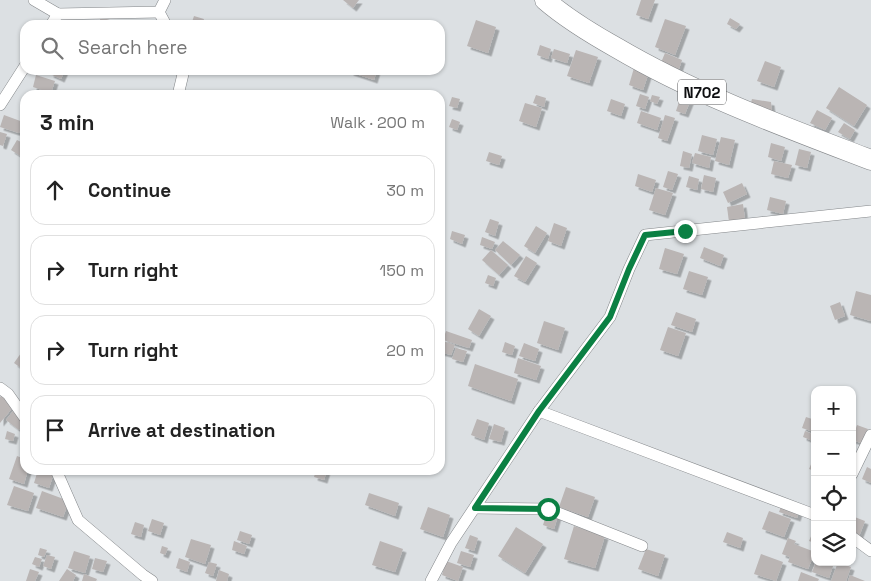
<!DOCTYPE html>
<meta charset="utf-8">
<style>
body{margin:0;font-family:"Space Grotesk",sans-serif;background:#f2f2f2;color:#222}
.controls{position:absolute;right:15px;bottom:15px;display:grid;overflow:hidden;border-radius:10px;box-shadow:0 1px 4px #0004}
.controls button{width:45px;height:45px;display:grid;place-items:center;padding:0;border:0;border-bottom:1px solid #e0e0e0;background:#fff;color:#222;font:25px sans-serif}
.stop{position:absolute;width:15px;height:15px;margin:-11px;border:4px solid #0b8043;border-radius:50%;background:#fff}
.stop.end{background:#0b8043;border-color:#fff;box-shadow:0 1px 5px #0008}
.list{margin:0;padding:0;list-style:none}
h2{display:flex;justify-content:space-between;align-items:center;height:65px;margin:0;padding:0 20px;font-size:21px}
h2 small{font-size:16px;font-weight:400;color:#767676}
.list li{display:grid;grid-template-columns:32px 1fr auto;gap:15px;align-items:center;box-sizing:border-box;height:70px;margin:0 10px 10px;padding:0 10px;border:1px solid #e0e0e0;border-radius:15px}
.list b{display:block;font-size:19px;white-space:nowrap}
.list em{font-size:16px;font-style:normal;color:#767676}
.icon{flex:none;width:28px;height:28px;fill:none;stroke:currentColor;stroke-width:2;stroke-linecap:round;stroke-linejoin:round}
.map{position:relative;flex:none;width:871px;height:581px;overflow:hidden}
.search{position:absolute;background:#fff;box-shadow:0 1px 4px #0004;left:20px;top:20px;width:425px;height:55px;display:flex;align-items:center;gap:12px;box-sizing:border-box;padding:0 18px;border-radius:15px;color:#767676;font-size:19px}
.panel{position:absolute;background:#fff;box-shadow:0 1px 4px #0004;left:20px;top:90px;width:425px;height:385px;border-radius:15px}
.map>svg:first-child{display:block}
</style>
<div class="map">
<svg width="871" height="581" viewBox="0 0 871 581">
<defs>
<filter id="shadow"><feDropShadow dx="3.5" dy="3.5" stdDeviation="0" flood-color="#0004"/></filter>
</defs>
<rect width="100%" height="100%" fill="#dce0e3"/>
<g fill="#bab5b4" filter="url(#shadow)">
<path d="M 343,0 L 359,0 L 353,8 Z"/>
<path d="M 641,0 L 655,0 L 648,19 L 636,15 Z"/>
<path d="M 194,16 L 204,19 L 202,25 L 191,25 Z"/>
<path d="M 101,17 L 119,23 L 119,25 L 98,25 Z"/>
<path d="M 730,18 L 740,24 L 736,29 L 727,24 Z"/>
<path d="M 665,19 L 686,26 L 675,55 L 655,47 Z"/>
<path d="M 476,20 L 496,27 L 488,53 L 467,46 Z"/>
<path d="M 540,45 L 551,49 L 548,59 L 537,55 Z"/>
<path d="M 554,49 L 570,54 L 567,63 L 551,58 Z"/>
<path d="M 576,50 L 598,57 L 589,83 L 567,76 Z"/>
<path d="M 665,53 L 682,60 L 678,72 L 660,65 Z"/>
<path d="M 765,61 L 781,67 L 774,87 L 757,81 Z"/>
<path d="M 634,68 L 649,72 L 643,90 L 629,85 Z"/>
<path d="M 52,70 L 65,70 L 61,79 L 50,74 Z"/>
<path d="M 350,70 L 377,70 L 374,80 L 350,72 Z"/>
<path d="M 36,75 L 55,81 L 51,93 L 33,87 Z"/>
<path d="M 839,87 L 867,105 L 854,126 L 826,108 Z"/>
<path d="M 640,94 L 649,97 L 645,109 L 636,106 Z"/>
<path d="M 536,95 L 546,98 L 544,107 L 533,103 Z"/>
<path d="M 652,95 L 660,97 L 657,104 L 650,101 Z"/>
<path d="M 681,96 L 691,99 L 685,114 L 676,111 Z"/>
<path d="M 452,97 L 460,99 L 457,108 L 449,106 Z"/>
<path d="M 611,99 L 625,104 L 621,116 L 607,111 Z"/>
<path d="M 752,99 L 771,102 L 772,111 L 750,106 Z"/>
<path d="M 525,103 L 542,108 L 536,127 L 519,121 Z"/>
<path d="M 817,110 L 832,118 L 825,130 L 810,123 Z"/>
<path d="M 641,111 L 661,118 L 657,130 L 637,123 Z"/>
<path d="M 4,115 L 23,122 L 19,133 L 0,127 Z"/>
<path d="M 665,115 L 675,118 L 667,141 L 658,138 Z"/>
<path d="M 452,119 L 460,122 L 457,130 L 449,127 Z"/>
<path d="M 844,123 L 855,130 L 850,139 L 838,132 Z"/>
<path d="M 0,132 L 7,134 L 3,146 L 0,145 Z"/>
<path d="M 702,135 L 717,139 L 713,155 L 698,151 Z"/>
<path d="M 721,137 L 735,140 L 729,165 L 715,161 Z"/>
<path d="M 17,140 L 25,144 L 25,159 L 11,150 Z"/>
<path d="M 771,143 L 785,147 L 781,161 L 768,157 Z"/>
<path d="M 799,149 L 811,152 L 807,168 L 795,165 Z"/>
<path d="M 683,151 L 692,154 L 689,168 L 680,166 Z"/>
<path d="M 489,152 L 502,156 L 499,165 L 486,161 Z"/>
<path d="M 695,153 L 711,157 L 709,168 L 692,163 Z"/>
<path d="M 774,161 L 792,165 L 788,178 L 771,174 Z"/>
<path d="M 668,171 L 678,174 L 672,190 L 663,187 Z"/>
<path d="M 638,174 L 656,180 L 652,192 L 635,186 Z"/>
<path d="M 704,175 L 716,178 L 713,192 L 701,189 Z"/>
<path d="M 689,176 L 699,179 L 697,190 L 686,187 Z"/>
<path d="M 742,183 L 747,194 L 728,203 L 723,192 Z"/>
<path d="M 656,188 L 673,193 L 665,215 L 649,210 Z"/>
<path d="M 770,197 L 786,201 L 783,214 L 767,210 Z"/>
<path d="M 743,204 L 745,219 L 729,222 L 727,207 Z"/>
<path d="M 490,219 L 499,222 L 495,236 L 485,232 Z"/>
<path d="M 554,223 L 567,228 L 561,246 L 548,241 Z"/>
<path d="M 536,226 L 547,233 L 535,253 L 524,246 Z"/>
<path d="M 452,231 L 465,235 L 462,244 L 450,239 Z"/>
<path d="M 482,237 L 495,242 L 492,249 L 480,245 Z"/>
<path d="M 503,241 L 520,255 L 511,265 L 495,250 Z"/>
<path d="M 704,247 L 724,255 L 720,266 L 700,258 Z"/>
<path d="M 665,248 L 684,254 L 677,274 L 659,269 Z"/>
<path d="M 491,250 L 508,265 L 499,275 L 482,260 Z"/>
<path d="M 526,256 L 537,263 L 525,282 L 514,276 Z"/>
<path d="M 689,271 L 708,277 L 702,295 L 683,289 Z"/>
<path d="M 488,275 L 496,278 L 493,286 L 485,283 Z"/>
<path d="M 856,291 L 871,295 L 871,321 L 850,315 Z"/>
<path d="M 840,302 L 845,316 L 835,320 L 830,306 Z"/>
<path d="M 479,309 L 491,316 L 479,336 L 468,329 Z"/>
<path d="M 676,312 L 696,319 L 692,332 L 671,325 Z"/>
<path d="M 544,321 L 565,328 L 558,350 L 537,343 Z"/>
<path d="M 668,327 L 686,333 L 678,356 L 660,350 Z"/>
<path d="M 446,331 L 472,340 L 469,348 L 443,340 Z"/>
<path d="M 443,341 L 455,345 L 451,355 L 440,352 Z"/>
<path d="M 505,342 L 515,346 L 512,355 L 502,352 Z"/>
<path d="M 524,343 L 539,349 L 535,361 L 519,356 Z"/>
<path d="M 456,348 L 467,351 L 463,362 L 452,359 Z"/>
<path d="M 21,353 L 25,356 L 25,362 L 21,368 L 14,363 Z"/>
<path d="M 518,358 L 541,366 L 536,380 L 514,373 Z"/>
<path d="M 475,364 L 518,379 L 511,401 L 468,386 Z"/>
<path d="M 2,395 L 14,406 L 0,423 L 0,397 Z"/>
<path d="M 17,406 L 25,422 L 19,430 L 6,420 Z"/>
<path d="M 806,417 L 815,420 L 811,431 L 802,428 Z"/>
<path d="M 477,419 L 489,423 L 484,440 L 471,435 Z"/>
<path d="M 494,424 L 505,428 L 501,442 L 489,439 Z"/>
<path d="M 857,425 L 868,429 L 864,444 L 852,440 Z"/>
<path d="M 7,431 L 15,434 L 13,441 L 5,439 Z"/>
<path d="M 805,431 L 815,435 L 813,441 L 803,437 Z"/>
<path d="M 815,455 L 815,471 L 809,469 Z"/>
<path d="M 17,456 L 25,459 L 25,470 L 28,470 L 24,484 L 9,479 Z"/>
<path d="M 867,467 L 871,469 L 871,483 L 862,479 Z"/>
<path d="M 38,470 L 47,470 L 54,473 L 49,488 L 34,483 Z"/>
<path d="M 316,470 L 327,470 L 324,480 L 314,477 Z"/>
<path d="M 14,486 L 34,493 L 28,511 L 7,505 Z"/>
<path d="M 566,487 L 595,497 L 588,517 L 559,507 Z"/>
<path d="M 42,491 L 69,501 L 63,517 L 36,508 Z"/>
<path d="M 369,493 L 399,503 L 395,516 L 365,505 Z"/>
<path d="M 783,502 L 800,509 L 797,518 L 779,512 Z"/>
<path d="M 428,507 L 450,515 L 443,537 L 420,529 Z"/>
<path d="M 548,509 L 559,512 L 554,529 L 543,525 Z"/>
<path d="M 769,511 L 791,519 L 784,537 L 762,529 Z"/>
<path d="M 852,516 L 865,521 L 858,539 L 852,537 Z"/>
<path d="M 152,519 L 164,523 L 160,535 L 148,531 Z"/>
<path d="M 135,522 L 144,525 L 141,537 L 131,534 Z"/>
<path d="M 574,526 L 605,536 L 595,568 L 564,559 Z"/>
<path d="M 516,527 L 543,544 L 525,573 L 498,556 Z"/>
<path d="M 815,527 L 815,543 L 809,541 Z"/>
<path d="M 240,531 L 252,535 L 249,544 L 237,540 Z"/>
<path d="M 727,532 L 743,538 L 740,548 L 723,542 Z"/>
<path d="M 470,535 L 478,538 L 474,551 L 465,548 Z"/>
<path d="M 788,538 L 796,541 L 794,544 L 815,552 L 808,569 L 788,562 L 790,557 L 782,554 Z"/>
<path d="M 191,539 L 211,545 L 205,564 L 185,557 Z"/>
<path d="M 234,541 L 247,546 L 244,554 L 232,550 Z"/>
<path d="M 380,541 L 403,549 L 395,572 L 372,565 Z"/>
<path d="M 162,546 L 168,548 L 165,555 L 160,553 Z"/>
<path d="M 40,548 L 47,550 L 44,557 L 38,555 Z"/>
<path d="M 646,549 L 665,555 L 658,576 L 638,569 Z"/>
<path d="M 74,551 L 90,556 L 85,573 L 68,568 Z"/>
<path d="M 461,551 L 474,555 L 470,567 L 457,563 Z"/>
<path d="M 761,554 L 783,562 L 776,581 L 754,574 Z"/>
<path d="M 47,555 L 55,557 L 51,569 L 43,566 Z"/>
<path d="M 35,557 L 42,559 L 39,567 L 32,564 Z"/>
<path d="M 95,558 L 107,561 L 103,572 L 92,569 Z"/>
<path d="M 179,558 L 190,562 L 187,572 L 176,568 Z"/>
<path d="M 446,561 L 463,567 L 458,581 L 442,575 Z"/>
<path d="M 209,562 L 217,564 L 213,576 L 205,573 Z"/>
<path d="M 816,562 L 823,562 L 833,566 L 829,578 L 812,572 Z"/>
<path d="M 838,562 L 851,567 L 846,581 L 831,581 Z"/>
<path d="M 30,569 L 39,572 L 35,581 L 26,581 Z"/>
<path d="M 67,569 L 76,575 L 73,581 L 59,581 Z"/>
<path d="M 219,570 L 229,574 L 227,581 L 216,581 Z"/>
<path d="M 801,572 L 819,579 L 818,581 L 798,581 Z"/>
<path d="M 84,574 L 97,579 L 96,581 L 82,581 Z"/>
<path d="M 850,575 L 865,581 L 848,581 Z"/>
</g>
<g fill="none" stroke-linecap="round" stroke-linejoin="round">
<defs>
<g id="minor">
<path d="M 34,0 L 58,14"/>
<path d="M 159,12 L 166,25"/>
<path d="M 51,25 L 58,14 L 159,12 L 165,0"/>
<path d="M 178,95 L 184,70"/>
<path d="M 0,105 L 25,66"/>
<path d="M 0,388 L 8,394 L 25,418"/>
<path d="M 539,411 L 815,515"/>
<path d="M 56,470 L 78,520 L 143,575 L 152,581"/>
<path d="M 852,474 L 871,435"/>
<path d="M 475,508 L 548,509 L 642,546"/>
<path d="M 852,537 L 871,551"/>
<path d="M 431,581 L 451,543 L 539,411 L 610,317 L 629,269 L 645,235 L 871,211"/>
</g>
<path id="trunk" d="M 545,0 C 567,19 592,34 617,48 C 697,95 785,127 871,160"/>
</defs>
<use href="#minor" stroke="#838689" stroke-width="12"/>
<use href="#trunk" stroke="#838689" stroke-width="21"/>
<use href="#minor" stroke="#fff" stroke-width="11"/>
<use href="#trunk" stroke="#fff" stroke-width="20"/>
</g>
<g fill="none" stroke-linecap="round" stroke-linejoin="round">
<path stroke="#0b8043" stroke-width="6" d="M 548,509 L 475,508 L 539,411 L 610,317 L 629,269 L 645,235 L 685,231"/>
</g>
<g text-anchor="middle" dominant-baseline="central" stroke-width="4" stroke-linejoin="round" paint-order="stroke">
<rect fill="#fff" stroke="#565758" stroke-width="1" x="678" y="79.5" width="48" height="25" rx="4"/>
<g font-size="15" font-weight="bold" fill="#0e0f11">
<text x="702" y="92">N702</text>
</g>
</g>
</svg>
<div class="controls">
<button>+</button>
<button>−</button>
<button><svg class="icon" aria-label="locate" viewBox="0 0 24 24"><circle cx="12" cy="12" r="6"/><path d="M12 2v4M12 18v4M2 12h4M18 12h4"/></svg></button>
<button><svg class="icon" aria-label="layers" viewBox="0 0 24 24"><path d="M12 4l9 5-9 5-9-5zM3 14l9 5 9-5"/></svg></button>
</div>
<div class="stop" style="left:548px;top:509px"></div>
<div class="stop end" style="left:685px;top:231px"></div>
<div class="search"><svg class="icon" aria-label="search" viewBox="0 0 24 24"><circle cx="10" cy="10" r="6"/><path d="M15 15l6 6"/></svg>Search here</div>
<section class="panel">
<h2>3 min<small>Walk · 200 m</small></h2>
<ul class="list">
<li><svg class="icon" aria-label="ahead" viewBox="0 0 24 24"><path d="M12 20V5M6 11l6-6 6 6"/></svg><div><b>Continue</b></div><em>30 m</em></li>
<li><svg class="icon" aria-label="right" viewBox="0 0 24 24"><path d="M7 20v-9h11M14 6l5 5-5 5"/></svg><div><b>Turn right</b></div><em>150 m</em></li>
<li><svg class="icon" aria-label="right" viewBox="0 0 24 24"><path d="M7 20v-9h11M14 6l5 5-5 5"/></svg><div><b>Turn right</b></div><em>20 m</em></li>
<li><svg class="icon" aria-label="arrive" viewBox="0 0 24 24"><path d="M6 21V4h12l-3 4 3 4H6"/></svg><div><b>Arrive at destination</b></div></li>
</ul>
</section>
</div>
